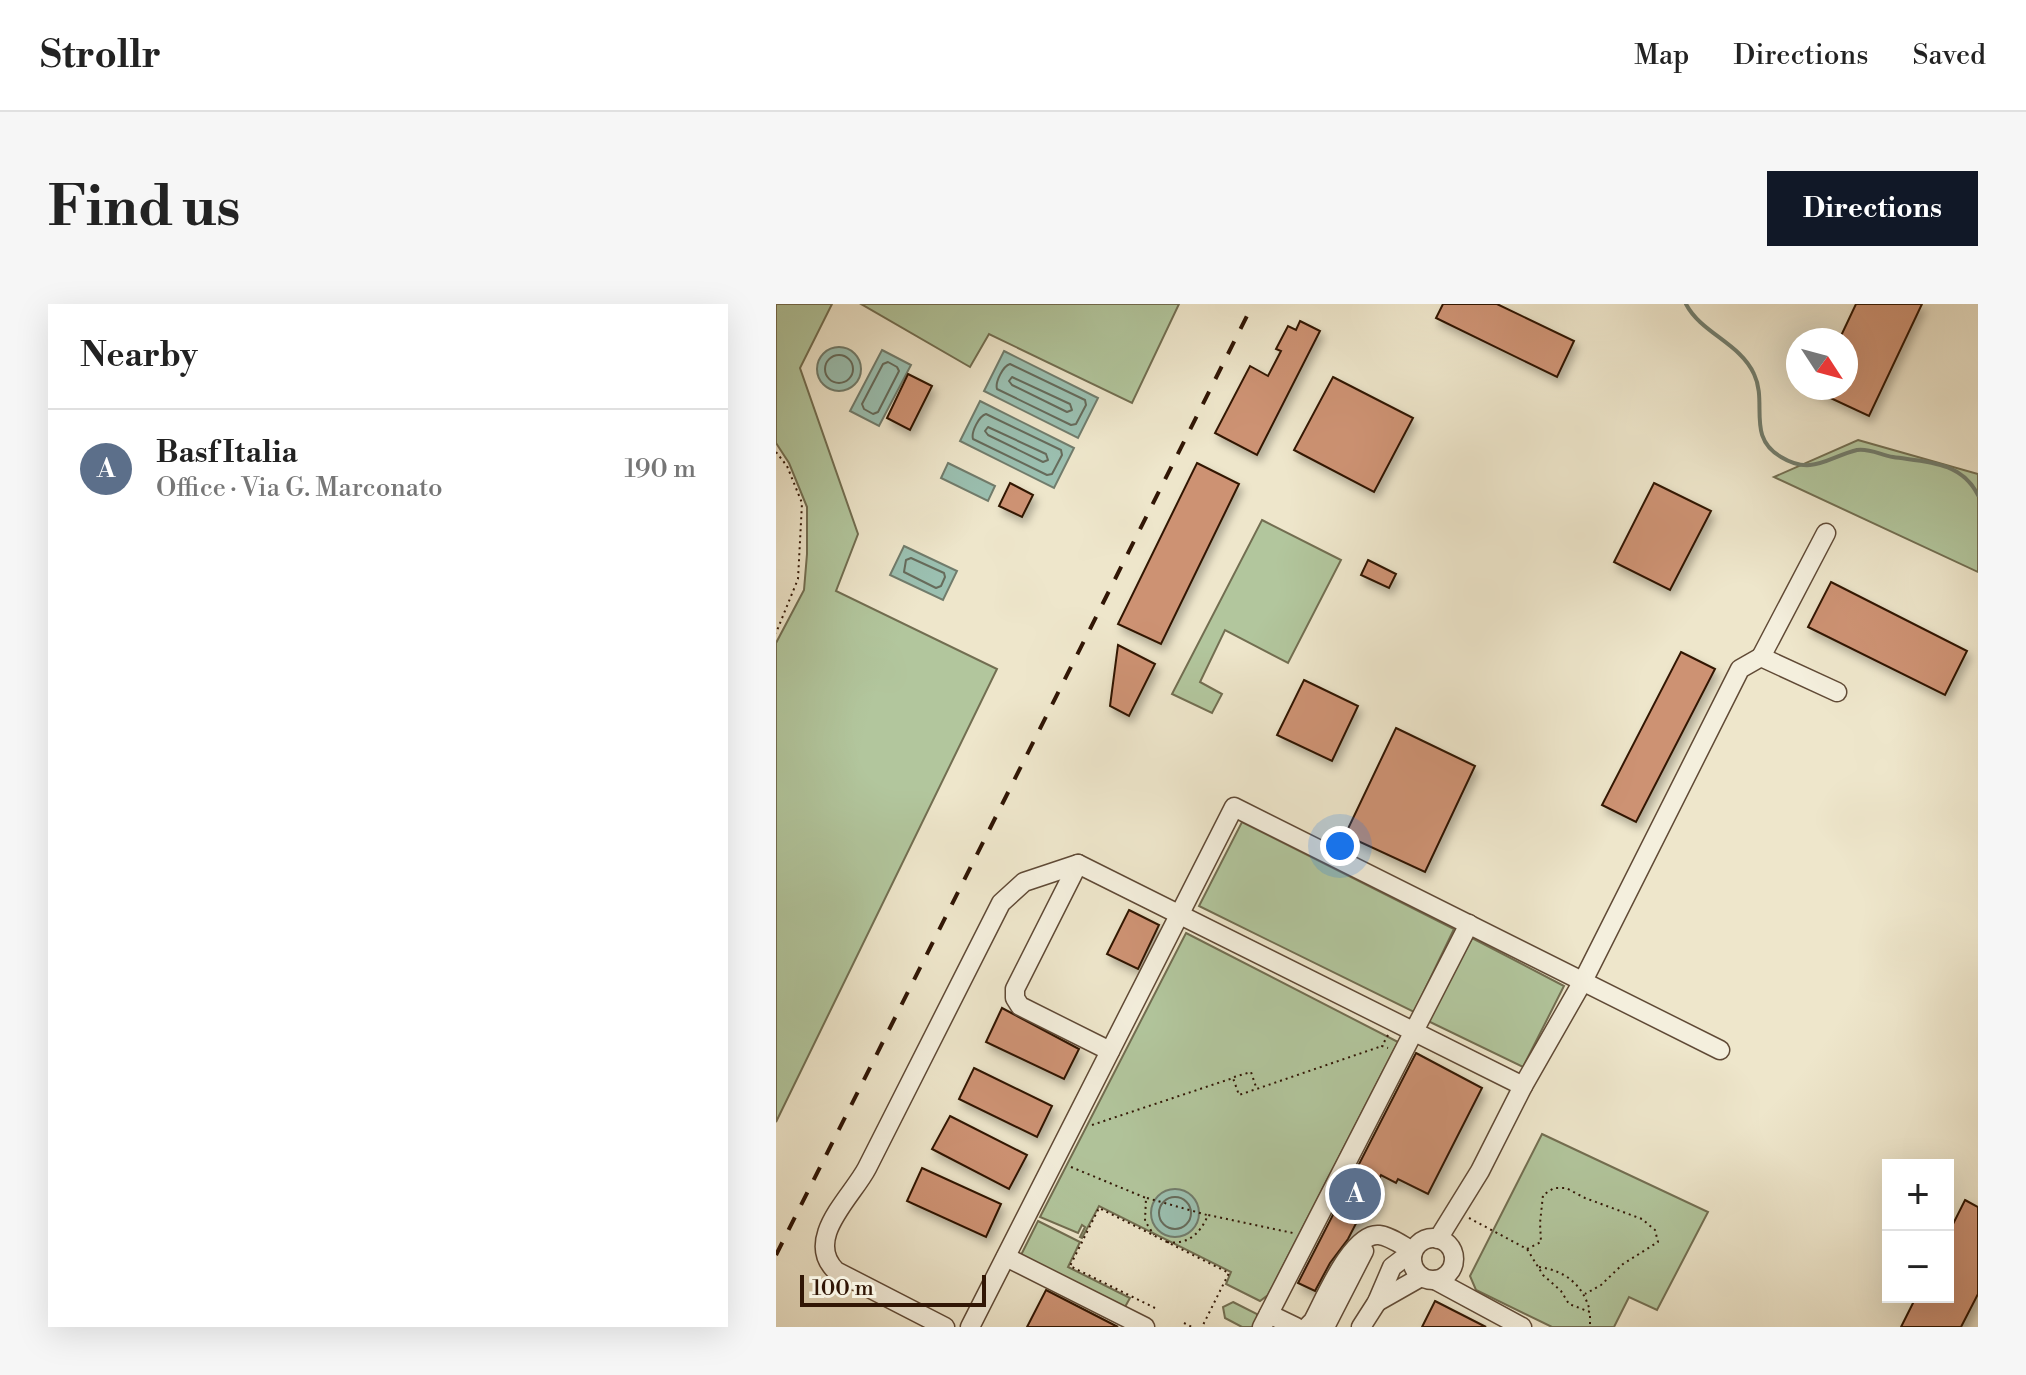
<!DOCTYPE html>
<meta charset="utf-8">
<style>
body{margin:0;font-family:"Libre Bodoni",serif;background:#f6f6f6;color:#222}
.controls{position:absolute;right:24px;bottom:24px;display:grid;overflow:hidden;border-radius:0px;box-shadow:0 8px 32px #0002}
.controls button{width:72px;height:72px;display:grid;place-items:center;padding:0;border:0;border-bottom:2px solid #e0e0e0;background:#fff;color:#222;font:40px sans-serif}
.compass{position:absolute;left:1010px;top:24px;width:72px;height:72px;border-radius:50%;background:#fff;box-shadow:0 8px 32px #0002;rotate:126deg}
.scale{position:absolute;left:24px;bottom:20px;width:186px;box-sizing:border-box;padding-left:8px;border:4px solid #311605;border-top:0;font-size:22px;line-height:28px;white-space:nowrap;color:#311605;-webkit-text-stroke:6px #f4efdd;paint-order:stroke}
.you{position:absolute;left:564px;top:542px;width:28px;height:28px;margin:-20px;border:6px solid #fff;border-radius:50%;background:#1a73e8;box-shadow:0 0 0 12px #1a73e833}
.badge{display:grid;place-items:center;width:52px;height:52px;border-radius:50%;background:#111827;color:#fff;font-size:26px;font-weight:700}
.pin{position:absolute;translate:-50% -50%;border:4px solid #fff;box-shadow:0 2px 8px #0006}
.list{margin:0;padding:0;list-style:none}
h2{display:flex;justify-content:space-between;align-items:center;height:104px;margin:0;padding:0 32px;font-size:34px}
h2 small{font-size:26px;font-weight:400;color:#767676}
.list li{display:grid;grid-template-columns:52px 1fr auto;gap:24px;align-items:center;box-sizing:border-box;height:120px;padding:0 32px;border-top:2px solid #e0e0e0}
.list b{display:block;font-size:30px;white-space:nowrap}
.list p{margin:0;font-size:26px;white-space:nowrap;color:#767676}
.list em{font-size:26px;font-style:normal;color:#767676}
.map{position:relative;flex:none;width:1202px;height:1023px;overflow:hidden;border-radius:0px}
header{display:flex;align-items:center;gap:48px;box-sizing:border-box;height:112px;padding:0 40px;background:#fff;border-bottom:2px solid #e0e0e0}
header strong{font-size:38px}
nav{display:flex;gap:44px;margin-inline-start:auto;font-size:28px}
.intro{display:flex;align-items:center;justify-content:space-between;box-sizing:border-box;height:192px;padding:0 48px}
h1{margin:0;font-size:56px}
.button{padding:20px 36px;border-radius:0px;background:#111827;color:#fff;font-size:28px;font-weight:700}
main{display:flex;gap:48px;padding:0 48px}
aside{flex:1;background:#fff;border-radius:0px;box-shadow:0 8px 32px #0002}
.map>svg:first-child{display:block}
</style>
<header>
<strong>Strollr</strong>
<nav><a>Map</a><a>Directions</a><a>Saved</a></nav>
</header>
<div class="intro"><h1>Find us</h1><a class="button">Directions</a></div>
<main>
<aside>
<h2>Nearby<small></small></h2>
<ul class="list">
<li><span class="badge" style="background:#5c6f8a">A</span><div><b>Basf Italia</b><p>Office · Via G. Marconato</p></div><em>190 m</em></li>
</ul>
</aside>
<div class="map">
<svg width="1202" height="1023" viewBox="0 0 1202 1023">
<defs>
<filter id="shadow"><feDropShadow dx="3.5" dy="6" stdDeviation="4" flood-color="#0004"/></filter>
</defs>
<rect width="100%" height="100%" fill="#eee6cb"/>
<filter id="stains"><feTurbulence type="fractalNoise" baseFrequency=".0025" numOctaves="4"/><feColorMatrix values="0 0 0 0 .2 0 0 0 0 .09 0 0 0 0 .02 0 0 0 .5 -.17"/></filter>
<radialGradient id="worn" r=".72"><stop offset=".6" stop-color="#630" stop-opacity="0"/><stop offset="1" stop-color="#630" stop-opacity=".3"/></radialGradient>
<g fill="#b2c69d" stroke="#726e51" stroke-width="2">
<path d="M 0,0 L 56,0 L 24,64 L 82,230 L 60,287 L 221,365 L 0,818 L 0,339 L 28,286 L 31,250 L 31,203 L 13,159 L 0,139 Z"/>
<path d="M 85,0 L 403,0 L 356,99 L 213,30 L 194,63 Z"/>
<path d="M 1082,136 L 1202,170 L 1202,268 L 998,173 Z"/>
<path d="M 486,216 L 565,256 L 512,359 L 449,326 L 424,378 L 446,390 L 436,409 L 396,390 Z"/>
<path d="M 466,518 L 678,625 L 638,708 L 423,602 Z"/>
<path d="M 410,629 L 622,738 L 492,991 L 484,997 L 450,980 L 455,968 L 323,902 L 306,934 L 304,933 L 309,923 L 306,921 L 302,929 L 264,913 Z"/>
<path d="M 696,634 L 788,682 L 747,763 L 652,717 Z"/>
<path d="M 766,830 L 932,908 L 881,1006 L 853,993 L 838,1023 L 776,1023 L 700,986 L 694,972 Z"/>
<path d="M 262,917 L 304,938 L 292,963 L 354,994 L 349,1003 L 245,951 Z"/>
<path d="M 457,998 L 481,1010 L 481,1023 L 466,1023 L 449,1014 L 447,1003 Z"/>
</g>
<g fill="#9bc0b1" stroke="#717c6c" stroke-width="2">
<circle cx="63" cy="65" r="22"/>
<path d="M 106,46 L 135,61 L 103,122 L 74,107 Z"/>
<path d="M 228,47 L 322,94 L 302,134 L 208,87 Z"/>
<path d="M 204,97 L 298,144 L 278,184 L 184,137 Z"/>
<path d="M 172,159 L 219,182 L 212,197 L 165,174 Z"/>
<path d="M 128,242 L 181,267 L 167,296 L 114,271 Z"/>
<circle cx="399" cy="909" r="24"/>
</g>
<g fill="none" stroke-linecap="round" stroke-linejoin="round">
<g stroke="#666b5b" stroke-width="2">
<circle cx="63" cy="65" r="14"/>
<path d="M 112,58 L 121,63 L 123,67 L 102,108 L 97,110 L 88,105 L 86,100 L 107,60 Z"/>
<path d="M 234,60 L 309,96 L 310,101 L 300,120 L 295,121 L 221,85 C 219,78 227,62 234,60 Z"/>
<path d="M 236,73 L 294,100 L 296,106 L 291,108 L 236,81 L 233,77 Z"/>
<path d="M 210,110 L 285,146 L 286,151 L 276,170 L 271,171 L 197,135 C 195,128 203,112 210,110 Z"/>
<path d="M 212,123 L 270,150 L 272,156 L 267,158 L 212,131 L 209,127 Z"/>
<path d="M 135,254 L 168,269 L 169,273 L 165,282 L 160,284 L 128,268 L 130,256 Z"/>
<circle cx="399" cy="909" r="16"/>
</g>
<path stroke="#717c6c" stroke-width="4" d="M 910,0 C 925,29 964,39 978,70 C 992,99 970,133 1005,153 C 1036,172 1052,153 1081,146 C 1093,144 1105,151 1117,153 C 1150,158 1185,157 1202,191"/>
</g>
<g fill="#cd9273" stroke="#311605" stroke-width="2" filter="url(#shadow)">
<path d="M 667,0 L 721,0 L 798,37 L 781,73 L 660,14 Z"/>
<path d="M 1080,0 L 1146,0 L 1093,112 L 1033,84 L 1070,84 L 1070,36 L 1063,36 Z"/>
<path d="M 524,17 L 544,27 L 481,151 L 439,129 L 474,62 L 492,72 L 505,47 L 500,45 L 512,22 L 520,26 Z"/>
<path d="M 132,70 L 156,82 L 134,126 L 111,114 Z"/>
<path d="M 557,73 L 637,114 L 598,188 L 518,146 Z"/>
<path d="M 421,159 L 463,180 L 385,340 L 342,320 Z"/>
<path d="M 234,179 L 257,191 L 246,213 L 223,202 Z"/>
<path d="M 878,179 L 935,207 L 894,286 L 838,258 Z"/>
<path d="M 592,256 L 620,270 L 613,284 L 585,271 Z"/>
<path d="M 1055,278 L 1191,347 L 1169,391 L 1032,323 Z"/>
<path d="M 342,341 L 379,360 L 353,412 L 334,402 Z"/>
<path d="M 905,348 L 939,365 L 860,518 L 826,501 Z"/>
<path d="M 528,376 L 582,402 L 556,457 L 501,431 Z"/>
<path d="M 620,424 L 699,462 L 649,568 L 569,531 Z"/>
<path d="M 353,606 L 383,621 L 362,665 L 331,650 Z"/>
<path d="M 226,704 L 303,745 L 288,775 L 210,738 Z"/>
<path d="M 640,749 L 706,784 L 652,890 L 622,875 L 620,879 L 605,871 L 572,935 L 554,959 L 539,987 L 522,979 Z"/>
<path d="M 198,764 L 276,802 L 261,833 L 183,795 Z"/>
<path d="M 174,812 L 251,851 L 233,885 L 156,845 Z"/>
<path d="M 146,864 L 225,900 L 210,933 L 131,897 Z"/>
<path d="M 1189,896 L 1202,903 L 1202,990 L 1185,1023 L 1125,1023 L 1140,993 L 1172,993 L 1172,930 Z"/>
<path d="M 270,986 L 342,1023 L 251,1023 Z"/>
<path d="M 659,997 L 710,1023 L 646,1023 Z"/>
</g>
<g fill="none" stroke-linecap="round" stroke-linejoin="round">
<defs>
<g id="minor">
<path d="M 985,353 L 1050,229"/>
<path d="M 302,560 L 239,685 L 239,694 L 244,702 L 334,747"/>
<path d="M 747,782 L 807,677 L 964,365 L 985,353 L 1061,388"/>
<circle cx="657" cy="955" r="21"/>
<path d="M 230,953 L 369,1023"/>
<path d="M 659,976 L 746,1023"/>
<path d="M 601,998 L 645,973"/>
<path d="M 493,1010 L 520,1023"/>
<path d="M 169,1023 L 60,967 C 27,935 76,893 91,864 L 225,599 L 248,578 L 302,560 L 747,782 L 704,867 L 662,935"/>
<path d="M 194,1023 L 458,503 L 944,746"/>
<path d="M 486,1023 L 693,620"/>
<path d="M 531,1023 L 537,1017 C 548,997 576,928 603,931 C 614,932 627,942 637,947 L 616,963 L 601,998 L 585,1023"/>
<path d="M 549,1023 L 588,947"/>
</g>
</defs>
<use href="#minor" stroke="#604a36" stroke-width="21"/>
<g stroke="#311605" stroke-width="2" stroke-dasharray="2 4" stroke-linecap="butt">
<path d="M 0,148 L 11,162 L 26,199 L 22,275 L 0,329"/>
<path d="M 612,731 L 606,742 L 612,744"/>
<path d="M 458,773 L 475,768 L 480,783"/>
<path d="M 316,821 L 457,774 L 463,791 L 606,742"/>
<path d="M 295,863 L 370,894 L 369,917 L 378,931"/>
<path d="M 371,894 L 431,911"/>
<path d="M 693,914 L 751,945 L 767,971 L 785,987 L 793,1000 L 814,1008 L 814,1023"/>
<path d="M 391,938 C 412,941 424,930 432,911 L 517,929"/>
<path d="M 751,945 L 765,938 L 764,919 L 767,891 L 778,884 L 790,884 L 809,894 L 866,915 L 879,926 L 882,938 L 847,960 L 825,981 L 809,990"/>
<path d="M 763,963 C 790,967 807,981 814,1007"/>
<path d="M 379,1004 L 294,962 L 323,904 L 453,969 L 426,1023"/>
<path d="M 408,1019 L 416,1023"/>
</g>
<use href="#minor" stroke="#f4efdd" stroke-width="18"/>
<path stroke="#311605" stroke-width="4" stroke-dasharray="14 14" stroke-linecap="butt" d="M 0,951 L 477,0"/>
</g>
<rect width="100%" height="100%" filter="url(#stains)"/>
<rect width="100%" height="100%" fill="url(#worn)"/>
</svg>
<div class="controls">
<button>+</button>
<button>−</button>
</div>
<svg class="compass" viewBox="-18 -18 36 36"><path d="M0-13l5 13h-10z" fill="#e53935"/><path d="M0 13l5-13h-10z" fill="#767676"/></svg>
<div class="scale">100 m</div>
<div class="you"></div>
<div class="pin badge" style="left:579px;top:890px;background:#5c6f8a">A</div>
</div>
</main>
